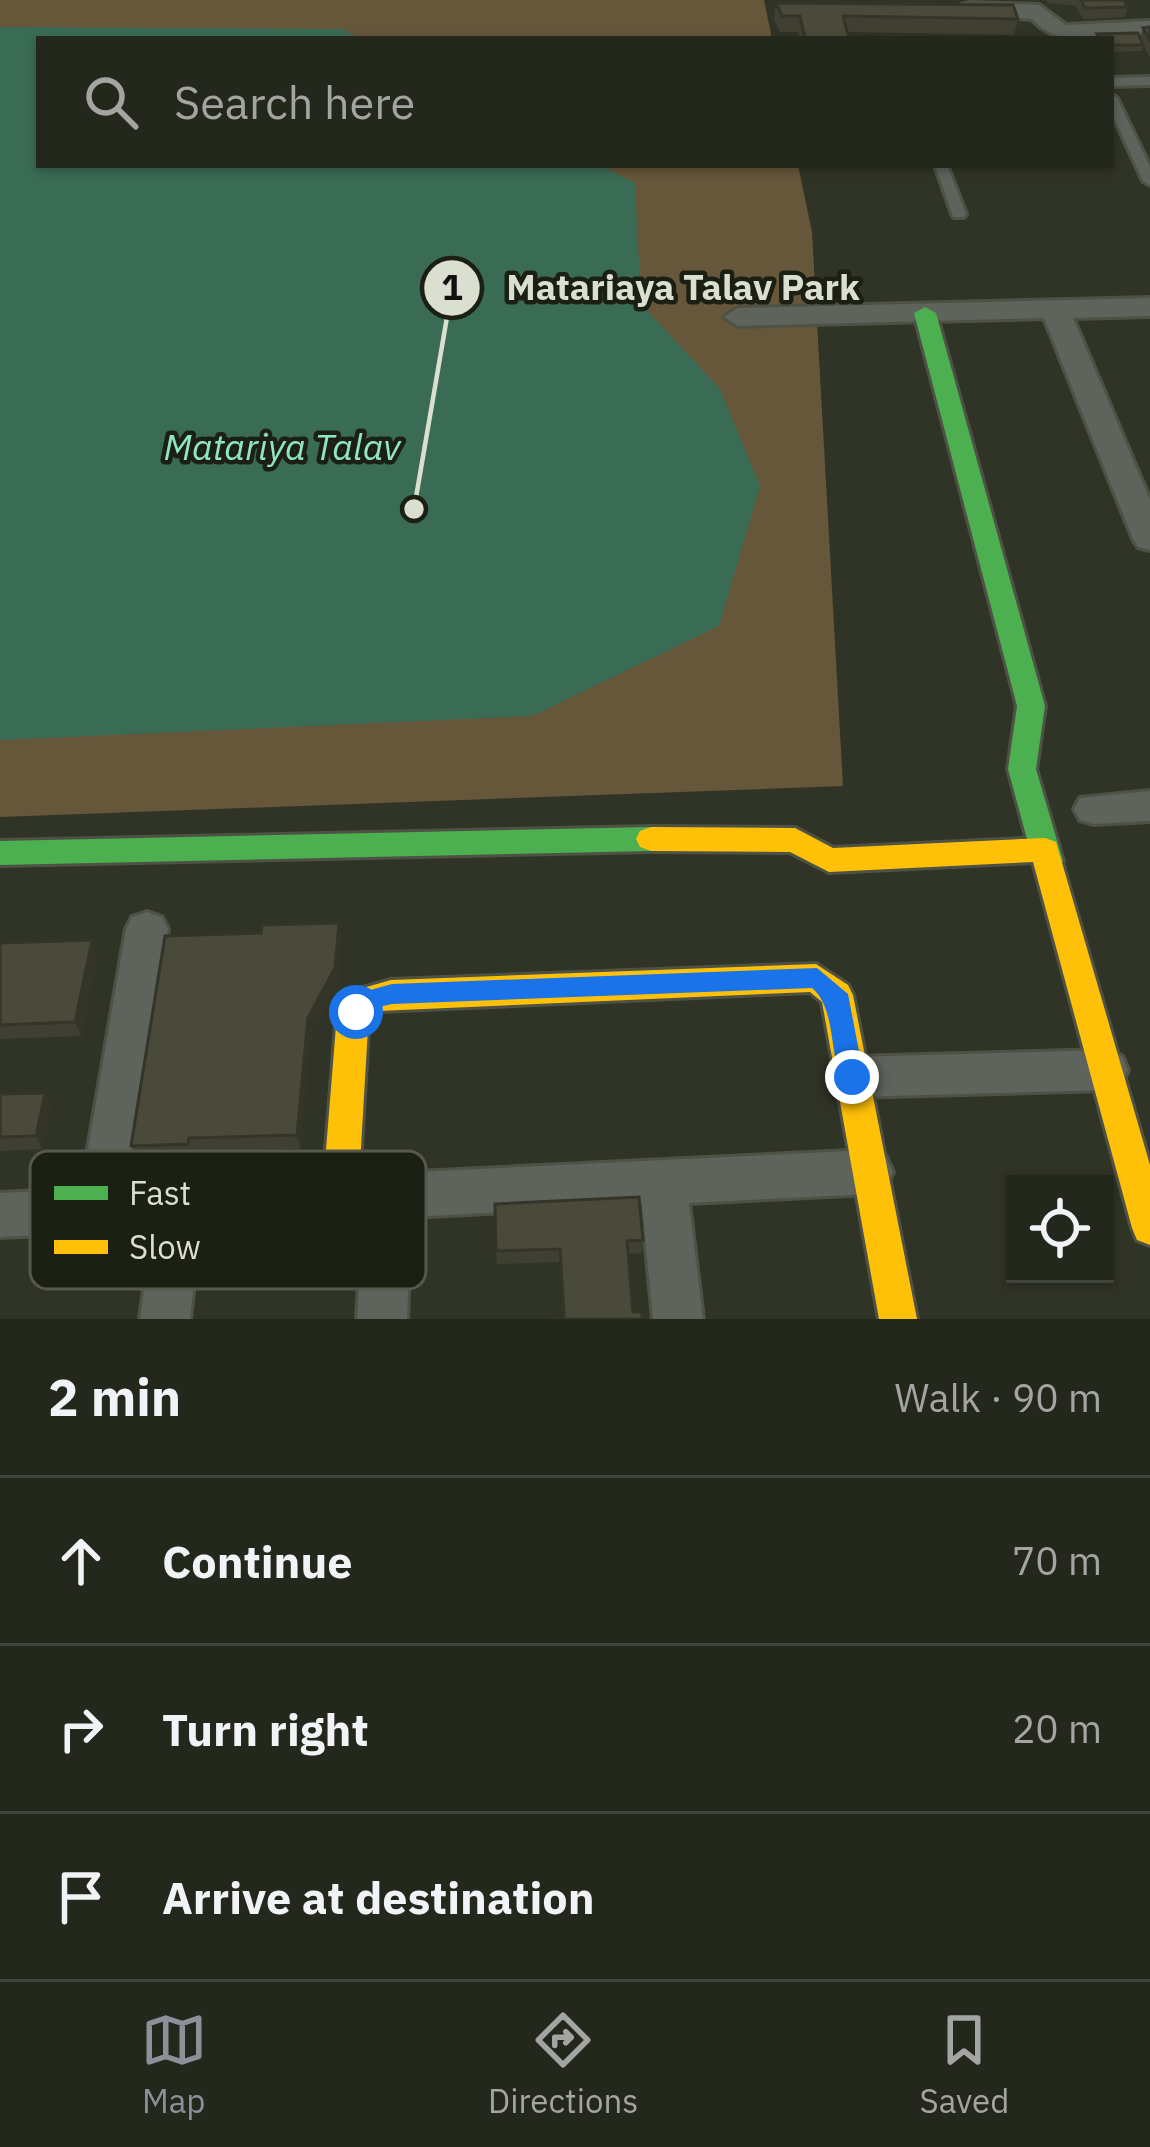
<!DOCTYPE html>
<meta charset="utf-8">
<style>
body{margin:0;font-family:"IBM Plex Sans",sans-serif;background:#303329;color:#f1f3f6}
.controls{position:absolute;right:36px;bottom:36px;display:grid;overflow:hidden;border-radius:0px;box-shadow:0 3px 9px #0004}
.controls button{width:108px;height:108px;display:grid;place-items:center;padding:0;border:0;border-bottom:3px solid #41443b;background:#24271c;color:#f1f3f6;font:60px sans-serif}
.stop{position:absolute;width:36px;height:36px;margin:-27px;border:9px solid #1a73e8;border-radius:50%;background:#fff}
.stop.end{background:#1a73e8;border-color:#fff;box-shadow:0 3px 12px #0008}
.list{margin:0;padding:0;list-style:none}
h2{display:flex;justify-content:space-between;align-items:center;height:156px;margin:0;padding:0 48px;font-size:51px}
h2 small{font-size:39px;font-weight:400;color:#a3a5a3}
.list li{display:grid;grid-template-columns:78px 1fr auto;gap:36px;align-items:center;box-sizing:border-box;height:168px;padding:0 48px;border-top:3px solid #41443b}
.list b{display:block;font-size:45px;white-space:nowrap}
.list em{font-size:39px;font-style:normal;color:#a3a5a3}
.icon{flex:none;width:66px;height:66px;fill:none;stroke:currentColor;stroke-width:2;stroke-linecap:round;stroke-linejoin:round}
.map{position:relative;flex:none;width:1150px;height:1319px;overflow:hidden}
.search{position:absolute;background:#24271c;box-shadow:0 3px 9px #0004;left:36px;right:36px;top:36px;height:132px;display:flex;align-items:center;gap:30px;box-sizing:border-box;padding:0 42px;border-radius:0px;color:#a3a5a3;font-size:45px}
.sheet{height:660px;background:#24271c}
nav{display:flex;justify-content:space-around;align-items:center;box-sizing:border-box;height:168px;border-top:3px solid #41443b;background:#24271c;font-size:33px;color:#a3a5a3}
nav a{display:grid;justify-items:center;gap:6px}
nav .on{color:#8c9099}
.map>svg:first-child{display:block}
</style>
<div class="map">
<svg width="1150" height="1319" viewBox="0 0 1150 1319">
<rect width="100%" height="100%" fill="#303426"/>
<path fill="#66563a" d="M 0,0 L 764,0 L 772,39 L 39,39 L 39,165 L 798,165 L 812,232 L 843,786 L 0,817 Z"/>
<path fill="#3a6c55" d="M 0,27 L 342,29 L 361,39 L 39,39 L 39,165 L 600,165 L 635,183 L 641,304 L 720,389 L 760,486 L 719,626 L 532,716 L 0,740 Z"/>
<g fill="none" stroke-linecap="round" stroke-linejoin="round">
<defs>
<g id="lane">
<path d="M 1150,77 L 1150,85 L 1111,86 L 1111,78 Z"/>
<path d="M 1111,94 L 1117,98 L 1150,167 L 1150,185 L 1143,181 L 1111,111 Z"/>
<path d="M 935,165 L 947,165 L 966,214 L 964,217 L 954,217 L 952,214 Z"/>
</g>
<g id="street">
<path d="M 970,3 L 1039,5 L 1066,25 L 1150,21 L 1150,35 C 1112,37 1059,51 1032,19 L 962,15 L 962,5 Z"/>
<path d="M 1150,298 L 1150,316 L 1073,318 L 1150,500 L 1150,550 L 1138,547 L 1133,539 L 1044,318 L 738,326 L 724,317 L 738,308 Z"/>
<path d="M 1150,791 L 1150,821 L 1094,824 L 1080,820 L 1074,809 L 1080,798 Z"/>
<path d="M 147,912 L 162,917 L 168,929 L 128,1186 L 870,1150 L 886,1157 L 893,1172 L 886,1187 L 870,1194 L 689,1203 L 703,1319 L 653,1319 L 642,1205 L 411,1217 L 407,1319 L 357,1319 L 363,1219 L 200,1227 L 190,1319 L 140,1319 L 152,1230 L 0,1237 L 0,1193 L 81,1189 L 126,929 L 132,917 Z"/>
<path d="M 1106,1050 L 1122,1056 L 1128,1070 L 1122,1084 L 1106,1090 L 852,1097 L 836,1091 L 830,1077 L 836,1063 L 852,1057 Z"/>
</g>
<g id="fast">
<path d="M 925,307 L 936,313 L 1045,706 L 1036,769 L 1063,861 L 1059,870 L 1048,873 L 1037,870 L 1033,861 L 1008,769 L 1017,706 L 914,313 Z"/>
<path d="M 651,827 L 662,831 L 666,839 L 662,847 L 651,851 L 0,865 L 0,841 Z"/>
</g>
<g id="slow">
<path d="M 651,827 L 795,828 L 833,848 L 1045,838 L 1056,842 L 1150,1165 L 1150,1245 L 1137,1240 L 1132,1228 L 1033,862 L 829,872 L 790,852 L 651,851 L 640,847 L 636,839 L 640,831 Z"/>
<path d="M 816,964 L 848,985 L 853,995 L 917,1319 L 879,1319 L 822,1002 L 810,992 L 378,1011 L 368,1028 L 358,1199 L 352,1211 L 340,1216 L 328,1211 L 322,1199 L 336,1026 L 356,990 L 391,980 Z"/>
</g>
</defs>
<use href="#lane" stroke="#4e5245" stroke-width="6"/>
<use href="#street" stroke="#4e5245" stroke-width="6"/>
<use href="#fast" stroke="#4e5245" stroke-width="6"/>
<use href="#slow" stroke="#4e5245" stroke-width="6"/>
<use href="#lane" fill="#5e635c" fill-rule="evenodd"/>
<use href="#street" fill="#5e635c" fill-rule="evenodd"/>
<use href="#fast" fill="#4caf50" fill-rule="evenodd"/>
<use href="#slow" fill="#ffc107" fill-rule="evenodd"/>
</g>
<g fill="#404032">
<path d="M 1046,0 L 1124,0 L 1127,7 L 1125,17 L 1083,19 L 1076,6 L 1048,3 Z"/>
<path d="M 776,3 L 1018,19 L 1014,35 L 847,32 L 849,39 L 800,39 L 798,32 L 780,32 L 774,19 Z"/>
<path d="M 1150,27 L 1150,57 L 1143,45 L 1142,51 L 1111,52 L 1111,39 L 1096,39 L 1097,34 L 1140,38 L 1143,28 Z"/>
<path d="M 339,923 L 341,938 L 338,982 L 311,1032 L 300,1149 L 194,1152 L 193,1158 L 137,1160 L 131,1146 L 261,933 Z"/>
<path d="M 0,943 L 97,955 L 81,1036 L 0,1039 Z"/>
<path d="M 45,1093 L 51,1107 L 42,1149 L 0,1151 L 0,1094 Z"/>
<path d="M 643,1240 L 642,1253 L 628,1254 L 564,1316 L 560,1262 L 497,1264 L 496,1251 Z"/>
</g>
<g fill="#343429">
<path d="M 339,923 L 341,938 L 338,982 L 311,1032 L 300,1149 L 297,1135 L 308,1018 Z"/>
<path d="M 92,940 L 97,955 L 81,1036 L 75,1022 Z"/>
<path d="M 45,1093 L 51,1107 L 42,1149 L 36,1136 Z"/>
</g>
<g fill="#4a4a3a" stroke="#343429" stroke-width="3">
<path d="M 1081,0 L 1124,0 L 1127,7 L 1085,8 Z"/>
<path d="M 776,3 L 1013,5 L 1018,19 L 843,16 L 849,39 L 805,39 L 800,16 L 782,16 Z"/>
<path d="M 1150,27 L 1150,40 L 1143,28 Z"/>
<path d="M 1138,33 L 1143,45 L 1111,45 L 1111,39 L 1100,39 L 1097,34 Z"/>
<path d="M 339,923 L 335,968 L 308,1018 L 297,1135 L 189,1138 L 188,1144 L 131,1146 L 165,936 L 261,933 L 262,925 Z"/>
<path d="M 92,940 L 75,1022 L 0,1025 L 0,943 Z"/>
<path d="M 45,1093 L 36,1136 L 0,1137 L 0,1094 Z"/>
<path d="M 639,1197 L 643,1240 L 627,1241 L 633,1312 L 642,1312 L 642,1319 L 554,1319 L 554,1317 L 564,1316 L 560,1249 L 496,1251 L 495,1204 Z"/>
</g>
<path fill="#1a73e8" d="M 817,968 L 848,994 L 864,1077 L 852,1088 C 825,1075 841,1012 812,988 L 392,1004 L 374,1008 L 356,1022 L 345,1012 L 359,993 L 392,984 Z"/>
<g text-anchor="middle" dominant-baseline="central" stroke-width="9" stroke-linejoin="round" paint-order="stroke">
<g font-size="36" font-style="italic" fill="#90e6c0" stroke="#1c1f14">
<text x="282" y="446">Matariya Talav</text>
</g>
</g>
<rect x="30" y="1151" width="396" height="138" rx="18" fill="#1c1f14" stroke="#55594c" stroke-width="3"/>
<rect x="54" y="1186" width="54" height="14" fill="#4caf50"/>
<rect x="54" y="1240" width="54" height="14" fill="#ffc107"/>
<g font-size="33" fill="#dadfd0">
<text x="129" y="1205">Fast</text>
<text x="129" y="1259">Slow</text>
</g>
<path fill="none" stroke="#dadfd0" stroke-width="4.5" d="M414 509L452 288"/>
<g fill="#dadfd0" stroke="#1c1f14" stroke-width="4.5">
<circle cx="414" cy="509" r="12"/>
<circle cx="452" cy="288" r="30"/>
</g>
<g font-size="36" text-anchor="middle" font-weight="bold" fill="#111">
<text x="452" y="300">1</text>
</g>
<g font-size="36" text-anchor="middle" font-weight="bold" fill="#dadfd0" stroke="#1c1f14" stroke-width="9" stroke-linejoin="round" paint-order="stroke">
<text x="683" y="300">Matariaya Talav Park</text>
</g>
</svg>
<div class="controls">
<button><svg class="icon" aria-label="locate" viewBox="0 0 24 24"><circle cx="12" cy="12" r="6"/><path d="M12 2v4M12 18v4M2 12h4M18 12h4"/></svg></button>
</div>
<div class="stop" style="left:356px;top:1012px"></div>
<div class="stop end" style="left:852px;top:1077px"></div>
<div class="search"><svg class="icon" aria-label="search" viewBox="0 0 24 24"><circle cx="10" cy="10" r="6"/><path d="M15 15l6 6"/></svg>Search here</div>
</div>
<section class="sheet">
<h2>2 min<small>Walk · 90 m</small></h2>
<ul class="list">
<li><svg class="icon" aria-label="ahead" viewBox="0 0 24 24"><path d="M12 20V5M6 11l6-6 6 6"/></svg><div><b>Continue</b></div><em>70 m</em></li>
<li><svg class="icon" aria-label="right" viewBox="0 0 24 24"><path d="M7 20v-9h11M14 6l5 5-5 5"/></svg><div><b>Turn right</b></div><em>20 m</em></li>
<li><svg class="icon" aria-label="arrive" viewBox="0 0 24 24"><path d="M6 21V4h12l-3 4 3 4H6"/></svg><div><b>Arrive at destination</b></div></li>
</ul>
</section>
<nav>
<a class="on"><svg class="icon" aria-label="map" viewBox="0 0 24 24"><path d="M3 6l6-2 6 2 6-2v14l-6 2-6-2-6 2zM9 4v14M15 6v14"/></svg>Map</a>
<a><svg class="icon" aria-label="directions" viewBox="0 0 24 24"><path d="M12 3l9 9-9 9-9-9zM9 14v-3h6M13 9l2 2-2 2"/></svg>Directions</a>
<a><svg class="icon" aria-label="saved" viewBox="0 0 24 24"><path d="M7 4h10v16l-5-4-5 4z"/></svg>Saved</a>
</nav>
